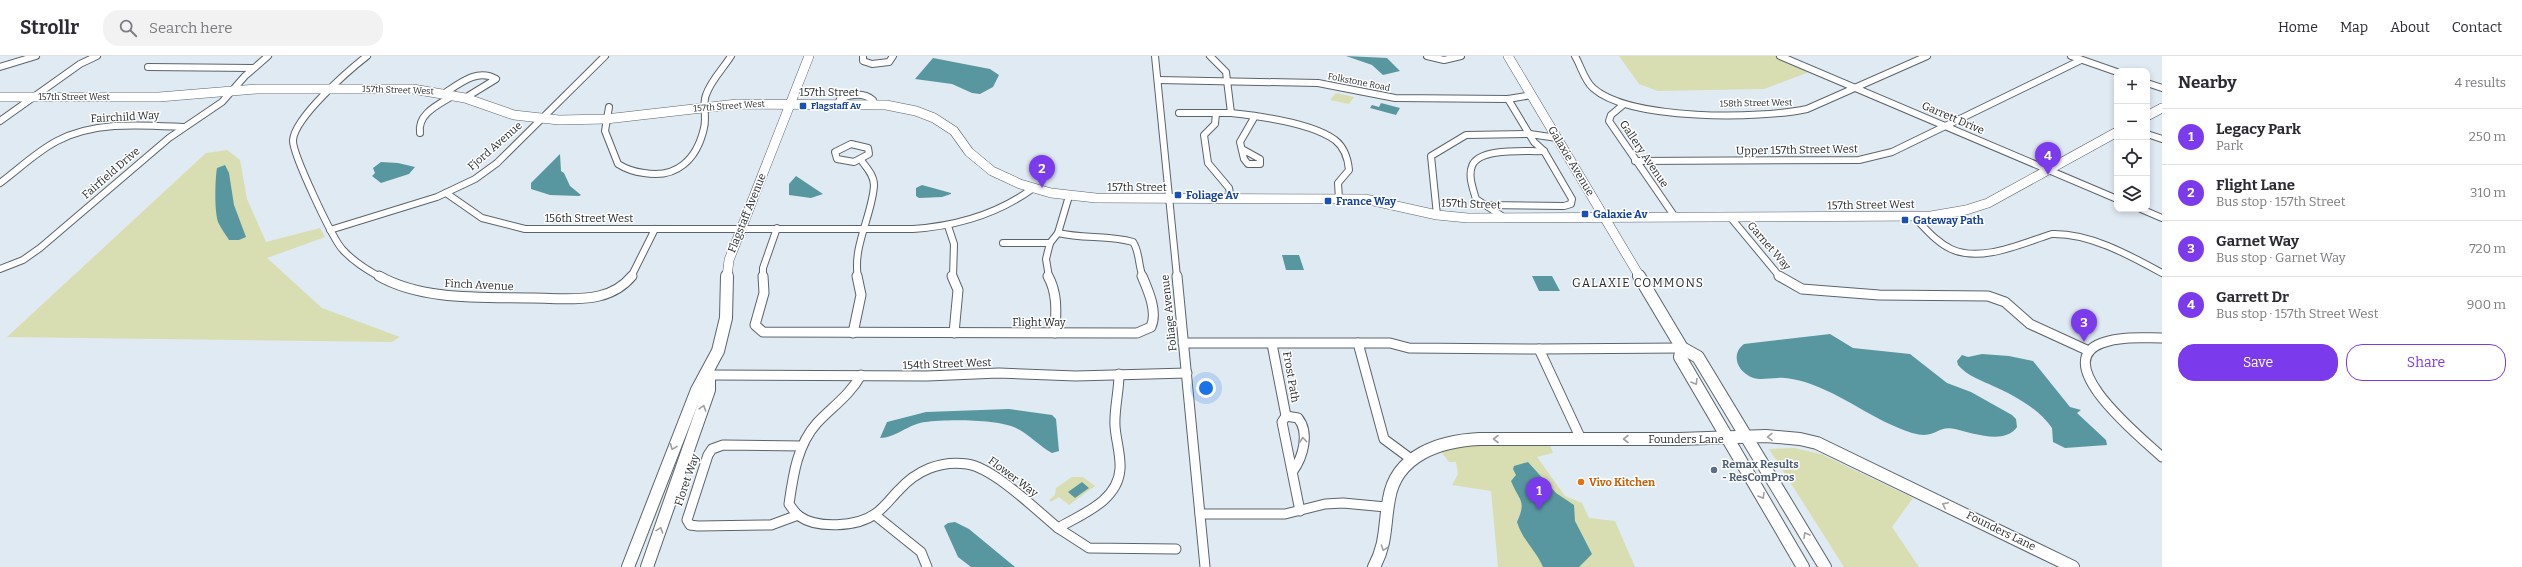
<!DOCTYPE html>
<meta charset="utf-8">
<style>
body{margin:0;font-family:Bitter,serif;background:#f2f2f3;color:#2b2b33}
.controls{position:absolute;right:12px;top:12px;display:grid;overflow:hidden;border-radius:8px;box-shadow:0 2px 6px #0003}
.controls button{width:36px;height:36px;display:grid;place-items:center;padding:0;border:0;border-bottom:1px solid #e1e1e2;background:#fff;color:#2b2b33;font:20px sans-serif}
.you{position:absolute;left:1206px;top:332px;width:14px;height:14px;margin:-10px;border:3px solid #fff;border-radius:50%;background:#1a73e8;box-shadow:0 0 0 6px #1a73e833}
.badge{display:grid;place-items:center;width:26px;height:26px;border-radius:50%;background:#7c3aed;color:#fff;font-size:13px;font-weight:700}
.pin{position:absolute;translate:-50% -33px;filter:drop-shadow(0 1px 2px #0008)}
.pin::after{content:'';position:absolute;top:21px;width:14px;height:12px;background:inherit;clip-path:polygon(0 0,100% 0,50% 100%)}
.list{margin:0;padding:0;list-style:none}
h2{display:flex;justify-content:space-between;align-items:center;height:52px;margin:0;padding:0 16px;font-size:17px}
h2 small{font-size:13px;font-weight:400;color:#7c7c81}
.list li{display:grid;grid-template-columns:26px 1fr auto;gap:12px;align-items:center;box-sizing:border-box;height:56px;padding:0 16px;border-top:1px solid #e1e1e2}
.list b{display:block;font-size:15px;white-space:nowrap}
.list p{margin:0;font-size:13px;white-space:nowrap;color:#7c7c81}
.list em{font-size:13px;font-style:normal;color:#7c7c81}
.actions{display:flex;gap:8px;padding:12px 16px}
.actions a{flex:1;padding:9px 0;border:1px solid #7c3aed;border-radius:16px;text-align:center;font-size:14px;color:#7c3aed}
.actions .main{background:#7c3aed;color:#fff}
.icon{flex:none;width:22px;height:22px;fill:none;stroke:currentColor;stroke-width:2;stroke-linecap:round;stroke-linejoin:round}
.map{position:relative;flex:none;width:2162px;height:511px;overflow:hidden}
header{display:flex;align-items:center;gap:24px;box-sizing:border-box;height:56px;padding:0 20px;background:#fff;border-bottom:1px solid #e1e1e2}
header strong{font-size:19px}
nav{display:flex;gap:22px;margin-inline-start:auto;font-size:14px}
.search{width:280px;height:36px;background:#f2f2f3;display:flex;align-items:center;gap:10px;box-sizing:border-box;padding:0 14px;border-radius:16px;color:#7c7c81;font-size:15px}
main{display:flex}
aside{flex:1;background:#fff}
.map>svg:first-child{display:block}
</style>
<header>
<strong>Strollr</strong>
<div class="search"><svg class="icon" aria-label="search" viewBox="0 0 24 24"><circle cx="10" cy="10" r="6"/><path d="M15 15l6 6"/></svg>Search here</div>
<nav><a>Home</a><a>Map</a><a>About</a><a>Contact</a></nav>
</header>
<main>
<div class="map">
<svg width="2162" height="511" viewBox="0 0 2162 511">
<rect width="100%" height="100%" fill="#e0eaf2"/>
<g fill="#d8deb1">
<path d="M 1619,0 L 1776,0 L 1812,15 L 1764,33 L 1658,35 L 1639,28 Z"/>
<path d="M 1336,37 L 1354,41 L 1349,48 L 1330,44 Z"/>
<path d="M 227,94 L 240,104 L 247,143 L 266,186 L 320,172 L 325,181 L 267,202 L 322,252 L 400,281 L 392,286 L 7,281 L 206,97 Z"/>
<path d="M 1488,387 L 1489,390 L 1550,389 L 1553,397 L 1537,401 L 1565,440 L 1582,447 L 1589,462 L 1615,465 L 1635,511 L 1498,511 L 1491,435 L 1452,429 L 1458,418 L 1456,406 L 1449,406 L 1440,394 L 1452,391 Z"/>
<path d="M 1794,392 L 1821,398 L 1913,442 L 1892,471 L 1919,511 L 1844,511 L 1769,393 Z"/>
<path d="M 1072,421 L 1083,421 L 1095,430 L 1069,449 L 1059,441 L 1051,446 L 1049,444 L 1055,439 L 1056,432 Z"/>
</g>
<g fill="#5997a0">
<path d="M 1346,0 L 1387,2 L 1400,15 L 1383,19 L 1372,9 Z"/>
<path d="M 933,2 L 990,13 L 999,19 L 993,31 L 980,38 L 972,37 L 952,28 L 915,23 Z"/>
<path d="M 1381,47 L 1400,52 L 1396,59 L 1370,52 L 1372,49 L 1379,51 Z"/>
<path d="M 560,98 L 561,115 L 564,117 L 570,130 L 581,139 L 579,140 L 550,139 L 531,133 L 531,127 Z"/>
<path d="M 381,106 L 398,107 L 415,111 L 409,118 L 381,127 L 372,120 L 375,117 L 373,112 Z"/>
<path d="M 225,109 L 229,117 L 234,149 L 246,181 L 239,184 L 229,184 C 226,179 222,174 219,168 C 214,159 215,123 217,112 Z"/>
<path d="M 796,120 L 823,138 L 811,142 L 789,139 L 789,128 Z"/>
<path d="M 922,129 L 951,137 L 951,138 L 942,141 L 919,142 L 916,140 L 916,132 Z"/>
<path d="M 1282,199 L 1299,199 L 1304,214 L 1286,214 Z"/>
<path d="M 1532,220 L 1552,220 L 1560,235 L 1539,235 Z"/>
<path d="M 1830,278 L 1853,292 L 1910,298 L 1947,327 L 1971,336 L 2012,359 L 2016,363 L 2017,371 C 2005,389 1972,377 1955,373 C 1936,369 1937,384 1912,377 C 1874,365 1843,338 1805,326 C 1796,324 1787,321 1778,322 C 1766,322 1756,326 1746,318 C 1735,310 1733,296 1744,288 Z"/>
<path d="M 1982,298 L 2009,300 L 2033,305 L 2070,351 L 2081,354 L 2077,357 L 2106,384 L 2107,389 L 2065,392 L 2053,386 L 2052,372 C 2039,353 2014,339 1993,330 C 1983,325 1967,320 1958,309 L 1957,305 L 1962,299 L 1968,301 Z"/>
<path d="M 1009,353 L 1052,359 L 1056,363 L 1059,395 L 1052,397 C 1039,390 1029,378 1016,372 C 998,363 946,363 925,366 C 909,368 895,382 880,382 L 887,366 L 926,356 Z"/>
<path d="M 1528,406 L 1556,437 L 1574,449 L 1575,465 L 1592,498 L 1579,511 L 1543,511 C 1535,493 1523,485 1517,466 C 1527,444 1519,445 1511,425 L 1516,419 L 1513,413 L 1514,410 Z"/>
<path d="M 1082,426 L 1089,432 L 1075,442 L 1068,436 Z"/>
<path d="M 955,466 L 969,473 L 1015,511 L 971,511 L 958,501 L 944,470 L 948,467 Z"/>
</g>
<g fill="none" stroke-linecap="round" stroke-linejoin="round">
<defs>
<g id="street-far1">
<path d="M 367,0 C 349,14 295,61 293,84 C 292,97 333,184 343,194 C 354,206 367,214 380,221"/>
<path d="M 863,0 L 863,5 L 872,8 L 889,6 L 893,0"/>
<path d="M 1155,0 L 1177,221"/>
<path d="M 1210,0 L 1226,16 L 1231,57 L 1216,57 L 1215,68 L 1204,79 L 1208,107 L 1229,132 L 1231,143"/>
<path d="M 1427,0 L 1444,4 L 1461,0"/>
<path d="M 1575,0 C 1581,10 1584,24 1593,32 C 1630,65 1760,63 1807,53 L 1927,0"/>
<path d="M 1780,0 L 2117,143"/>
<path d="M 2071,0 L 2117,16"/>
<path d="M 0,11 L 36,0"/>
<path d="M 148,11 L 253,12"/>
<path d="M 1158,24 L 1318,27 L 1395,42 L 1508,43 L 1532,39"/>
<path d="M 2147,27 L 2162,32"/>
<path d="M 445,37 C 460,27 478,12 496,23 L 465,42"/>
<path d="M 838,48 L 840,43 C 851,38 863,36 873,44 L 872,48"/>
<path d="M 1623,49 L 1611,59 L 1609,65 L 1675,161"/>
<path d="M 609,51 L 605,75 L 618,108 C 626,113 635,116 644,117 C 677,123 697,103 704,72 C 707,61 702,49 706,39 C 711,24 723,13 731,0"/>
<path d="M 1179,57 L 1216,57"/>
<path d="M 1231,57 C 1259,60 1312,67 1335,84 C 1344,91 1348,103 1349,114 L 1338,127 L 1339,143"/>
<path d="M 0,65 L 80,8 L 97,0"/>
<path d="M 420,77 C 417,57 440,48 454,39"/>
<path d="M 2147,78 L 2162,83"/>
<path d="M 851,88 L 868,92 L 869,98 L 854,106 L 837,103 L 835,96 Z"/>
<path d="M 1242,93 L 1260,103 L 1260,108 L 1248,108 L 1244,103 L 1240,86 L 1255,60"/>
<path d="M 1635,105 L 1859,104 L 1892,96 L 2081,4"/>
<path d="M 0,127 C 19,113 36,96 57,85 C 95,65 141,69 183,71"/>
<path d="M 446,137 L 482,162 L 525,173 L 913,173 C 957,170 996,159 1032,133"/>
<path d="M 1484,149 L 1564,150 L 1571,148 L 1572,143 L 1544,95 L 1534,86 L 1508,43"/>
<path d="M 2141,153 L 2162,162"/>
<path d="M 1437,159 L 1431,100 L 1466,79 L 1530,78 L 1557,82"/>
<path d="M 1914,161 C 1925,172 1936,186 1951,193 C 1982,207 2022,187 2052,178 C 2090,177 2129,199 2162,217"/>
<path d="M 1505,162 L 1476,143 C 1473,133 1468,120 1472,110 C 1479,91 1527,96 1544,95"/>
<path d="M 1731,162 L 1780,221"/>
<path d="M 948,170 L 954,188 L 953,221"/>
<path d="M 330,174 L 437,141 L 475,123 L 497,107 L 605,0"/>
<path d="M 1058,177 C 1083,183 1109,179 1133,186 C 1140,196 1138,210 1143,221"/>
<path d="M 1003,187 L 1050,187"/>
<path d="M 0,213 L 23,204 L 40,192 L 169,82 L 222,46 L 245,20 L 268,0"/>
<path d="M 631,221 L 655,173"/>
<path d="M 763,221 L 763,212 L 777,172"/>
<path d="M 858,221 C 852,191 873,157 874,129 C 874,119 866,111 861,104"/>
<path d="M 1049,221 L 1046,203 L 1050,187 L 1058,177 L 1069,140"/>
</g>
<g id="street">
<path d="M 379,220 C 423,245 483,241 532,242 C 554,242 577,245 599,240 C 612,237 623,231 632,220"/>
<path d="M 763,220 L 764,237 L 755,269 L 763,276 L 1137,277 L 1151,271 C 1158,256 1148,234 1142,220"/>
<path d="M 952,220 L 958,234 L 954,277"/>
<path d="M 1048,220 C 1058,238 1056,257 1055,277"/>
<path d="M 1177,220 L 1205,511"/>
<path d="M 1779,220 L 1802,233 L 1879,239 L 1988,240 L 2005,246 L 2030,268 L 2089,295"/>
<path d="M 853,277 L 861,239 L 857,220"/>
<path d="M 2162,282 C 2142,282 2121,280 2102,287 C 2047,307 2144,384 2162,401"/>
<path d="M 1183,287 L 1390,287 L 1409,292 L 1539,293"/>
<path d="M 1358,287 L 1384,383 L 1411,403"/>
<path d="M 1272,288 L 1286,360 L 1282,366 L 1300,455"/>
<path d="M 709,319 L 927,320 L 999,317 L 1076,320 L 1187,317"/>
<path d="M 861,319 C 850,339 832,351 817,367 C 797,389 793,420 789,448 C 792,452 795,457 799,460 C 817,473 857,471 875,458 C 884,452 891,442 899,434 C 916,415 940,404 967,408 C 994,412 1035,453 1058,472 C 1082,458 1118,445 1120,413 C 1121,399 1116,385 1115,370 C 1114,353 1119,336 1119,318"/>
<path d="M 1286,360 L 1298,362 C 1310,377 1303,401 1293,415"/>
<path d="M 1581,383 L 1539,293 L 1682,292"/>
<path d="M 1200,458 L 1285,458 L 1325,448 L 1343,447 L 1386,451"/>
<path d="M 798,459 L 771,469 L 698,470 L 690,469 L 687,464 L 708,399 L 712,393 L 723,389 L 802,390"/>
<path d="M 875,459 L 921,496 L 927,511"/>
<path d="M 1058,472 L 1089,492 L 1176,493"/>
</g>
<g id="secondary-far1">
<path d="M 1508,0 L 1640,221"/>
<path d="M 0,41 L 159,41 L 257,33 L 413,33 L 465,42 L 514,59 L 559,64 L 606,63 L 737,48 L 886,49 L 916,55 L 934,62 L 954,75 L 969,96 L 992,115 L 1020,128 L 1051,137 L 1096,142 L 1365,143 L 1437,159 L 1468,162 L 1931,160 L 1966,154 L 1988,147 L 2117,76"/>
<path d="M 2147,60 L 2162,52"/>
<path d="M 727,221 L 729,204 L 809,0"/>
</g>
<g id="secondary">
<path d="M 1639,220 L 1682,292 L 1698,301 L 1825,511"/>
<path d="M 1682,292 L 1680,301 L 1803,511"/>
<path d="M 628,511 L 697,334 L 718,295 L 726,262 L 727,220"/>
<path d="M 647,511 L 709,334 L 709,319"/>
<path d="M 1374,511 C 1387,487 1384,469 1389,443 C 1396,399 1440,385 1479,383 L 1679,383 L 1766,380 L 1800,383 L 1817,387 L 2073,511"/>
</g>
</defs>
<use href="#street-far1" stroke="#5c646b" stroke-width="8"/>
<use href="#street" stroke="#5c646b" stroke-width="11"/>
<use href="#secondary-far1" stroke="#5c646b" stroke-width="10"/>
<use href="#secondary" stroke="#5c646b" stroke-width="14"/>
<use href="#street-far1" stroke="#fff" stroke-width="6"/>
<use href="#street" stroke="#fff" stroke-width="9"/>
<use href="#secondary-far1" stroke="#fff" stroke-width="9"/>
<use href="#secondary" stroke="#fff" stroke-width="12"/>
</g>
<defs><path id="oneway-chevron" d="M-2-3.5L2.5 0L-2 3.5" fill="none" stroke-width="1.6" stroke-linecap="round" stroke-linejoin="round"/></defs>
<g stroke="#9ea0a1">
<use href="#oneway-chevron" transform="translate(1695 326) rotate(59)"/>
<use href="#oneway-chevron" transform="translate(703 352) rotate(-72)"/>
<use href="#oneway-chevron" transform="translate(1770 381) rotate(179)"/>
<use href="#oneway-chevron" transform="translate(1496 383) rotate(180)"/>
<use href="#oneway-chevron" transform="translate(1626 383) rotate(-180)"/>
<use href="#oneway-chevron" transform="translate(1303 384) rotate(-95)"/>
<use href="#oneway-chevron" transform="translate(673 391) rotate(112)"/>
<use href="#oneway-chevron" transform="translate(1762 440) rotate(59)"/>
<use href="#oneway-chevron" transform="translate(1945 449) rotate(-154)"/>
<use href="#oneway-chevron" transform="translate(660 474) rotate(-70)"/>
<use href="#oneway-chevron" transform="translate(1806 479) rotate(-121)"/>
<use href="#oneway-chevron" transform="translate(1384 492) rotate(109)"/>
</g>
<g fill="#1a4fb4" stroke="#fff" stroke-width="1.5">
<rect x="799" y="46" width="8" height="8" rx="2"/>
<rect x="1174" y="135" width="8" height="8" rx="2"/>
<rect x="1324" y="141" width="8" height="8" rx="2"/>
<rect x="1581" y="154" width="8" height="8" rx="2"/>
<rect x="1901" y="160" width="8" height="8" rx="2"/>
</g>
<circle fill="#5c6f8a" stroke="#fff" stroke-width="1.5" cx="1714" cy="414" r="4"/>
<circle fill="#e8710a" stroke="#fff" stroke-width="1.5" cx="1581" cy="426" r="4"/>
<g text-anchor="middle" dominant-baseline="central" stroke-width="3" stroke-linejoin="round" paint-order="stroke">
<g font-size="9" fill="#272b2e" stroke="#fff">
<text transform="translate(1359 26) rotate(11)">Folkstone Road</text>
<text transform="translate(398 34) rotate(2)">157th Street West</text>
<text x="74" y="41">157th Street West</text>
<text transform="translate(1756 47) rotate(-1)">158th Street West</text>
<text transform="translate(729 50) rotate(-4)">157th Street West</text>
</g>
<g font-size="9" font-weight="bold" fill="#164399" stroke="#fff" text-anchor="start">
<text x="811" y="50">Flagstaff Av</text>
</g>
<g font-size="11" fill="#272b2e" stroke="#fff">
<text x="829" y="36">157th Street</text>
<text transform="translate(125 61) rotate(-3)">Fairchild Way</text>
<text transform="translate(1953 62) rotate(23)">Garrett Drive</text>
<text transform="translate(495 90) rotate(-41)">Fjord Avenue</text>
<text transform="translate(1797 94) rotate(-1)">Upper 157th Street West</text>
<text transform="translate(1644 98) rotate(56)">Gallery Avenue</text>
<text transform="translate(1571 105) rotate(59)">Galaxie Avenue</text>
<text transform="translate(111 117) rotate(-41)">Fairfield Drive</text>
<text x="1137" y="131">157th Street</text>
<text transform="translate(1471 148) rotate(2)">157th Street</text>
<text transform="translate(1871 149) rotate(-1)">157th Street West</text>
<text transform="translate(747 157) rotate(-68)">Flagstaff Avenue</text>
<text x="589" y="162">156th Street West</text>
<text transform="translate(1769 190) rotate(49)">Garnet Way</text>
<text transform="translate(479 229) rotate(3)">Finch Avenue</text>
<text transform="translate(1169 257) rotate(-96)">Foliage Avenue</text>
<text x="1039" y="266">Flight Way</text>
<text transform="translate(947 308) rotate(-2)">154th Street West</text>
<text transform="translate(1291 321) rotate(80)">Frost Path</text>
<text x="1686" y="383">Founders Lane</text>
<text transform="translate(1013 421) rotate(37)">Flower Way</text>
<text transform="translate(687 424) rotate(-71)">Floret Way</text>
<text transform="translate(2001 475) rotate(26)">Founders Lane</text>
</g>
<g font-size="11" font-weight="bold" fill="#164399" stroke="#fff" text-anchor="start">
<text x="1186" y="139">Foliage Av</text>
<text x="1336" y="145">France Way</text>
<text x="1593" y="158">Galaxie Av</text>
<text x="1913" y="164">Gateway Path</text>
</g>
<g font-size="11" font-weight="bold" fill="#4e5e75" stroke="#fff" text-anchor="start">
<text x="1722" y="408">Remax Results<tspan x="1722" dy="13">- ResComPros</tspan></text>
</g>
<g font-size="11" font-weight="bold" fill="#c56008" stroke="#fff" text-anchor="start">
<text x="1589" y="426">Vivo Kitchen</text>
</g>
<g font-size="12" letter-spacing="1" fill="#272b2e" stroke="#fff">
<text x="1638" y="227">GALAXIE COMMONS</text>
</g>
</g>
</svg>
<div class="controls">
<button>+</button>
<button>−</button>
<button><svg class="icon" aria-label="locate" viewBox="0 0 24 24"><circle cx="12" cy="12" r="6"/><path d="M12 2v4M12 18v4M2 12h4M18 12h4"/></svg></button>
<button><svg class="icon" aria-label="layers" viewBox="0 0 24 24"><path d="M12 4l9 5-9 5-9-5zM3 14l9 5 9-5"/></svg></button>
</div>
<div class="you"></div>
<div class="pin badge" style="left:1539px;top:454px">1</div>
<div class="pin badge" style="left:1042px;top:132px">2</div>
<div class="pin badge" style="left:2084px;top:286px">3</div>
<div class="pin badge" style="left:2048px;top:119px">4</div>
</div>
<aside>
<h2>Nearby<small>4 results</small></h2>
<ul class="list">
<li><span class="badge">1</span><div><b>Legacy Park</b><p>Park</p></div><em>250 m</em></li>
<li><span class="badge">2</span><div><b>Flight Lane</b><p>Bus stop · 157th Street</p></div><em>310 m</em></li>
<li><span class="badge">3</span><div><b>Garnet Way</b><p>Bus stop · Garnet Way</p></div><em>720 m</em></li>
<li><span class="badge">4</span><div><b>Garrett Dr</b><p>Bus stop · 157th Street West</p></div><em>900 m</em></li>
</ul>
<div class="actions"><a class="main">Save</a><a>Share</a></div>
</aside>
</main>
